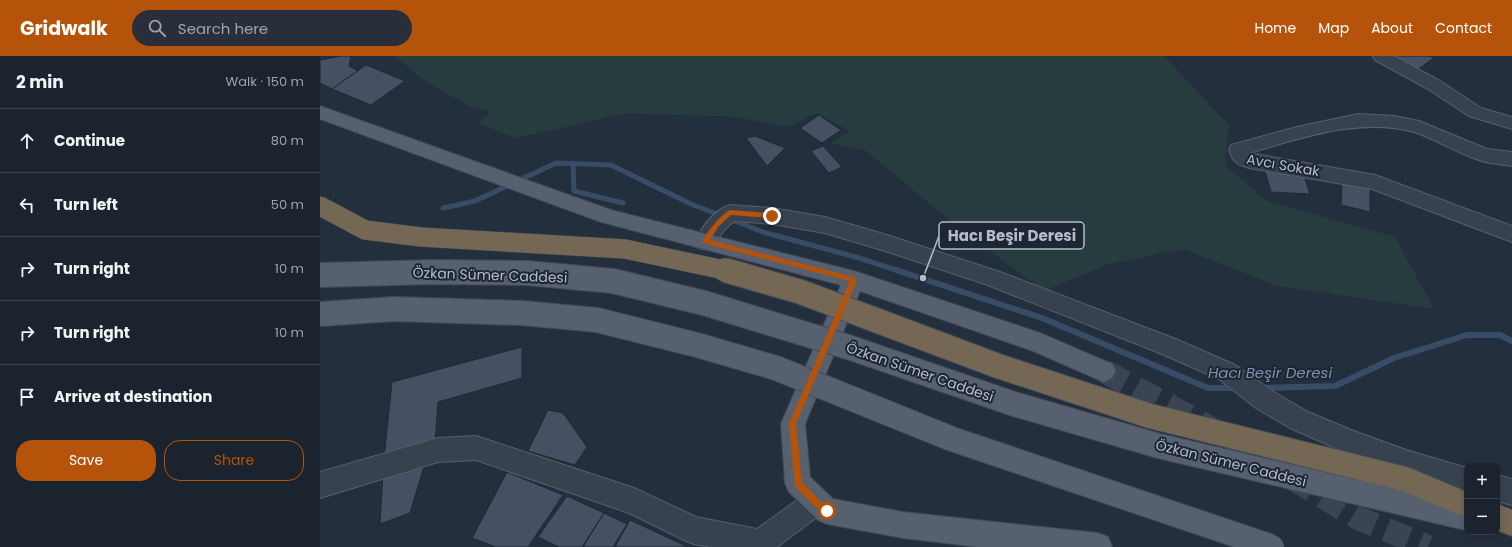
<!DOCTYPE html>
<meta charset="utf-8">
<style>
body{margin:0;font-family:Poppins,sans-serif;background:#282f3a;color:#f1f3f6}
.controls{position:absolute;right:12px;bottom:12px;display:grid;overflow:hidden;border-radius:8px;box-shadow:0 2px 6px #0003}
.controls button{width:36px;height:36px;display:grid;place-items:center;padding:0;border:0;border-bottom:1px solid #39404a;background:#1b232e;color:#f1f3f6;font:20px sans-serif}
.stop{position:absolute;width:12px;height:12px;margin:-9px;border:3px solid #b45309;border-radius:50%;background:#fff}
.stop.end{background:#b45309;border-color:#fff;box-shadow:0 1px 4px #0008}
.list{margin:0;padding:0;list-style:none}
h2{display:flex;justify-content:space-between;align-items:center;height:52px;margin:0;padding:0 16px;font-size:17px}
h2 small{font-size:13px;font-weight:400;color:#a0a4aa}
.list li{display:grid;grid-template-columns:26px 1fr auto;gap:12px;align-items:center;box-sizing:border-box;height:64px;padding:0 16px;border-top:1px solid #39404a}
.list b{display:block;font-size:15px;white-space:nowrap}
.list em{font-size:13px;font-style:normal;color:#a0a4aa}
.actions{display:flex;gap:8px;padding:12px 16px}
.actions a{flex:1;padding:9px 0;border:1px solid #b45309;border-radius:16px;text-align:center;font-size:14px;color:#b45309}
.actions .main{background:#b45309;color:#fff}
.icon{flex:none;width:22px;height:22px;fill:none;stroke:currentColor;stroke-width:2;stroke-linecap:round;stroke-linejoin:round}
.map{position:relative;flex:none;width:1192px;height:491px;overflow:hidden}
header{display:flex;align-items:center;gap:24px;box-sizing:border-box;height:56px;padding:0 20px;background:#b45309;color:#fff}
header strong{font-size:19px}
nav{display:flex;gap:22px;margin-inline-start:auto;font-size:14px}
.search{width:280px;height:36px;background:#282f3a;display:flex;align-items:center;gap:10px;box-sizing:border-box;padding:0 14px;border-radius:22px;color:#a0a4aa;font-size:15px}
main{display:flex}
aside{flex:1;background:#1b232e}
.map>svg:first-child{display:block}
</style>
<header>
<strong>Gridwalk</strong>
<div class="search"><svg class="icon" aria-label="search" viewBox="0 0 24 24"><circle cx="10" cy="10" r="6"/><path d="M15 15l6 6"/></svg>Search here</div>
<nav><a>Home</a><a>Map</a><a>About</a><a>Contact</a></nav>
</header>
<main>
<aside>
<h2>2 min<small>Walk · 150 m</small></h2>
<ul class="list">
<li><svg class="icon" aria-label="ahead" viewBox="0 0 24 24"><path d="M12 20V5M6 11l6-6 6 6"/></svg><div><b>Continue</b></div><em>80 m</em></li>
<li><svg class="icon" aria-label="left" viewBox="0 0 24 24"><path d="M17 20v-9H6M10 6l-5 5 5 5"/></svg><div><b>Turn left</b></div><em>50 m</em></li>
<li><svg class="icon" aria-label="right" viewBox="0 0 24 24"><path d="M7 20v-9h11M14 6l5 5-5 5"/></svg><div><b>Turn right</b></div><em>10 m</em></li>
<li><svg class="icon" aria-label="right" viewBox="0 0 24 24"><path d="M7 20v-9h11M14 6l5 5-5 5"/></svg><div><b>Turn right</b></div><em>10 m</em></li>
<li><svg class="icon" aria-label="arrive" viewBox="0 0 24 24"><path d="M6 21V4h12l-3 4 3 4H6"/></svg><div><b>Arrive at destination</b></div></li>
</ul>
<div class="actions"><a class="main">Save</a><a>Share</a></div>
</aside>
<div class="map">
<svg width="1192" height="491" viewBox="0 0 1192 491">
<rect width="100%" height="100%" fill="#242f3e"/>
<path fill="#263c3f" d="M 75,0 L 844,0 L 909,69 L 905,109 L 947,145 L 1075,181 L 1114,253 L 958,230 L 863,193 L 789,208 L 724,235 L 635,169 L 545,94 L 511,87 L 530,75 L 497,57 L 468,71 L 415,61 L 308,57 L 197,82 L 157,67 L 171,56 L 147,49 L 102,23 Z"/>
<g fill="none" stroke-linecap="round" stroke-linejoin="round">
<g stroke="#394c67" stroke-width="5">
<path d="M 253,107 L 254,135 L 303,147"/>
<path d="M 123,152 L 155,145 L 236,107 L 291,109 L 371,148 L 443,176 L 539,202 L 579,215"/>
</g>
<g stroke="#394c67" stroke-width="6">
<path d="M 576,214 L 722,262 L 888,332 L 918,332"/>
<path d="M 941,332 L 1015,330 L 1074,302 L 1147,279 L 1180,279 L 1192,285"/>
</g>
</g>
<g fill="#455162" stroke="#1f2835">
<path d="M 21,0 L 31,0 L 29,10 L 38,15 L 12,33 L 0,27 L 0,4 Z"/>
<path d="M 1075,0 L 1110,0 L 1114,2 L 1097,14 L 1073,1 Z"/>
<path d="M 46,9 L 85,25 L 51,49 L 12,33 Z"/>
<path d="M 499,59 L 521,74 L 502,87 L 480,72 Z"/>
<path d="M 435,80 L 465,92 L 447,110 L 426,82 Z"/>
<path d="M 503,90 L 522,111 L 509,117 L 491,95 Z"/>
<path d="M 945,115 L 983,117 L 990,138 L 951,136 Z"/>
<path d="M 1022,125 L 1050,132 L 1050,156 L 1021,149 Z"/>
<path d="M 202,291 L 202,322 L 118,346 L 115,388 L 64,402 L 72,326 Z"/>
<path d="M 228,354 L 243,357 L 267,391 L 255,409 L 208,395 Z"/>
<path d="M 106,404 L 90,457 L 60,468 L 63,417 Z"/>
<path d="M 187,416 L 243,439 L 208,491 L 176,491 L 152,482 Z"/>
<path d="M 247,440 L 284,457 L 262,491 L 239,491 L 218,481 Z"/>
<path d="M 284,457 L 307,468 L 293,491 L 263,491 Z"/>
<path d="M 310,464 L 368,491 L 295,491 Z"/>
</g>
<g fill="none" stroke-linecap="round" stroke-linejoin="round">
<path stroke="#3a4453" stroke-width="24" stroke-dasharray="24 12" stroke-linecap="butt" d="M 784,315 L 883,368 L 1038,462 L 1108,491"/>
<defs>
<g id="minor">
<path d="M 1053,0 L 1074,0 L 1120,25 L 1161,52 L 1192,61 L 1192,73 L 1149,60 L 1108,33 L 1055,4 Z"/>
<path d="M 1038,58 L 1074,60 L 1099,65 L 1167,93 L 1192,96 L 1192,110 C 1181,108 1169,108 1159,104 C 1137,97 1116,83 1094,76 C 1039,61 982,82 929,97 L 1055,119 L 1192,170 L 1192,186 L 1052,133 L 929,112 C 918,108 912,106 909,94 L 911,89 L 977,71 Z"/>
<path d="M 410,149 L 452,152 L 505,161 L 567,179 L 680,216 L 858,284 L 915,309 L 954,336 L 988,356 L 1031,374 L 1086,394 L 1147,412 L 1147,438 L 1086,418 L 1018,393 L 970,372 L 936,352 L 899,323 L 842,298 L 665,228 L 565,195 L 505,177 L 452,168 L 414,165 C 410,169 406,172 402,177 C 394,187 394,197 378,192 L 375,186 C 382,171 394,154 410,149 Z"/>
<path d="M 156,380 L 314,432 L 376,461 L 437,473 L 487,437 L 496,433 L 505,437 L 509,446 L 505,455 L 457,491 L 391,491 L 374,488 L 364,484 L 309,457 L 156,404 L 118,406 L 0,442 L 0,416 L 118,382 Z"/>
<path d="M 1177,419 L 1192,423 L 1192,449 L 1177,445 Z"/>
</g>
<path id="major" d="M 0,50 L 291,154 L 534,215 L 720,277 L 792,308 L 796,315 L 792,322 L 784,326 L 713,295 L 540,235 L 485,368 L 490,421 L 513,443 L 583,456 L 778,477 L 788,481 L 792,491 L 658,491 L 583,482 L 507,468 L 498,464 L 469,436 L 465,427 L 461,368 L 521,229 L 281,166 L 0,63 Z"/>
<path id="highway" d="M 1177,448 L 1192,454 L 1192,480 L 1177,474 Z"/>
</defs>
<use href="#minor" stroke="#565f6c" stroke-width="2"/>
<use href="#major" stroke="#414a57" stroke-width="2"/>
<use href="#highway" stroke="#434c59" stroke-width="2"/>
<use href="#minor" fill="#38414e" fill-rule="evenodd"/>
<use href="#major" fill="#56606e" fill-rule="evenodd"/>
<use href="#highway" fill="#746855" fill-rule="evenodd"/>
<defs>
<g id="major-bridge">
<path d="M 0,219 L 114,216 L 207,217 L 293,225 L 384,247 L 531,292 L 694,348 L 839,390 L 1147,462"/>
<path d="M 0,258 L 74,253 L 202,257 L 277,264 L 377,289 L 456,312 L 632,383 L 952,491"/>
</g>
<path id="highway-bridge-far1" d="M 0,150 L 45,174 L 101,181 L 305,193 L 409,215"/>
<path id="highway-bridge" d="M 405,214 L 481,236 L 678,310 L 830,360 L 1085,423 L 1147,449"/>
</defs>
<use href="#major-bridge" stroke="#414a57" stroke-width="26" stroke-linecap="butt"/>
<use href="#highway-bridge-far1" stroke="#434c59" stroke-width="20" stroke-linecap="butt"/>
<use href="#highway-bridge" stroke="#434c59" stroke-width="26" stroke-linecap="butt"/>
<use href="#major-bridge" stroke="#56606e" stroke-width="24"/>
<use href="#highway-bridge-far1" stroke="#746855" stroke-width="19"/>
<use href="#highway-bridge" stroke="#746855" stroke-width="24"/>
</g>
<path fill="#b45309" d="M 410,154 L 452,157 L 455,160 L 452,162 L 411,159 L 398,171 L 390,184 L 534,221 L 537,224 L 476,368 L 482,426 L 499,444 L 510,452 L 510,458 L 507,459 L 493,449 L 475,430 L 469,368 L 530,225 L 383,187 C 383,179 402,158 410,154 Z"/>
<g text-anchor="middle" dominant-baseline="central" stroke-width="4" stroke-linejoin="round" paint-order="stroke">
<g font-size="14" fill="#b4bcc9" stroke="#1d2633">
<text transform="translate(963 109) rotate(10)">Avcı Sokak</text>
<text transform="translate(170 219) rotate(2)">Özkan Sümer Caddesi</text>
<text transform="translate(600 316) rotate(19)">Özkan Sümer Caddesi</text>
<text transform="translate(911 407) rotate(14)">Özkan Sümer Caddesi</text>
</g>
<g font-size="15" font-style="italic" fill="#7c92b1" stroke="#1d2633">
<text x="950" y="316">Hacı Beşir Deresi</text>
</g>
</g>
<path fill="none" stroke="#b4bcc9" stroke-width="1.5" d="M603 222L619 180"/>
<circle fill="#b4bcc9" stroke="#1d2633" stroke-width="1.5" cx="603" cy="222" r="4"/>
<rect fill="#1d2633" stroke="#b4bcc9" stroke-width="1.5" x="619" y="166" width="145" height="27" rx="4"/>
<g font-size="15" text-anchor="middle" font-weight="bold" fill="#b4bcc9">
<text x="692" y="185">Hacı Beşir Deresi</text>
</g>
</svg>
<div class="controls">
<button>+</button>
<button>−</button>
</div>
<div class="stop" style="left:507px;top:455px"></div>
<div class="stop end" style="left:452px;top:160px"></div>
</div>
</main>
